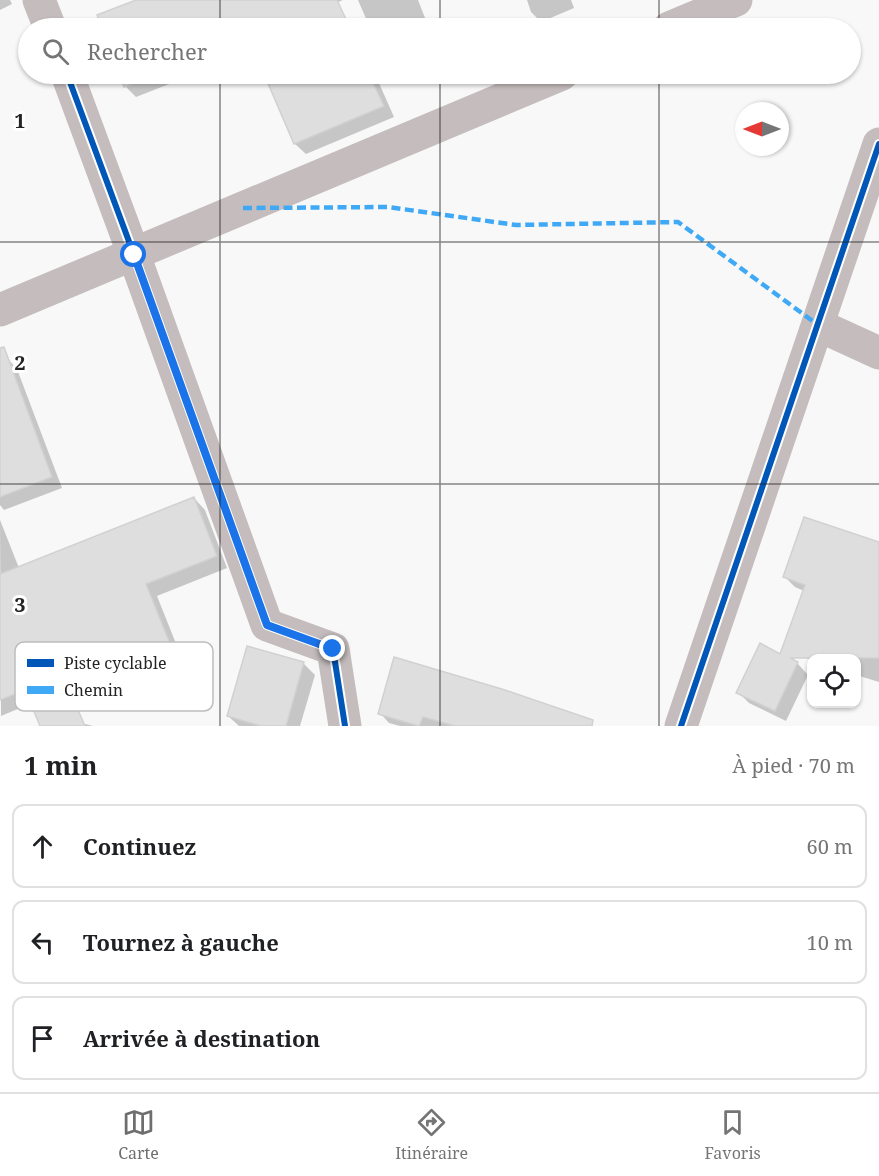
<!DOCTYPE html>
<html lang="fr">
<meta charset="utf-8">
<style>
body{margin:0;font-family:"Noto Serif",serif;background:#f2f2f2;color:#202124}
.controls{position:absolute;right:18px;bottom:18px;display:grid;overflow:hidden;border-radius:12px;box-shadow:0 2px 4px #0004}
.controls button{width:54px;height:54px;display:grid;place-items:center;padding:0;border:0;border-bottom:2px solid #e0e0e0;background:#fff;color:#202124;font:30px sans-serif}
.compass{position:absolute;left:735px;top:102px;width:54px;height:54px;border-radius:50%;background:#fff;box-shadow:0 2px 4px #0004;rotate:270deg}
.stop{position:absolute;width:18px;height:18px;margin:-14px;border:4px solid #1a73e8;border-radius:50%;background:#fff}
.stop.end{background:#1a73e8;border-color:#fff;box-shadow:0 2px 6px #0008}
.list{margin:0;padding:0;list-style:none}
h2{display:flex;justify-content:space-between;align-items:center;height:78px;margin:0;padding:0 24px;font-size:26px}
h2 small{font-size:20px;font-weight:400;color:#757577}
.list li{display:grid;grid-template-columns:39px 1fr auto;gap:18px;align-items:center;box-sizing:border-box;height:84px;margin:0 12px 12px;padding:0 12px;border:2px solid #e0e0e0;border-radius:12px}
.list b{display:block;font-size:22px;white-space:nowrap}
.list em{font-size:20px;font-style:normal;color:#757577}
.icon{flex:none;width:33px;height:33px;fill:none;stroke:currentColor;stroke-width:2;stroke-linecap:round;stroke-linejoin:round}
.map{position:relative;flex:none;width:879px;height:726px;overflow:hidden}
.search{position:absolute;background:#fff;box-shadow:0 2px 4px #0004;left:18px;right:18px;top:18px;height:66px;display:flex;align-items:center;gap:15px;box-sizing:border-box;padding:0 21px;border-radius:33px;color:#757577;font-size:22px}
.sheet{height:366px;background:#fff}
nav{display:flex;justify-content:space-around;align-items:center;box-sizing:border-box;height:84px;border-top:2px solid #e0e0e0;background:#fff;font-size:16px;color:#757577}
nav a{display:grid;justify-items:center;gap:3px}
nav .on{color:#6e6e6e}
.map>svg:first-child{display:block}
</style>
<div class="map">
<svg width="879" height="726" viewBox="0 0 879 726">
<rect width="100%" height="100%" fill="#f8f8f8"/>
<g fill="#0003">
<path d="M 0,0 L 10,0 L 12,4 L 0,10 Z"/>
<path d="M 140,0 L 343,0 L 283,25 L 284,28 L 104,28 L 99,15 Z"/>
<path d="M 358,0 L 418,0 L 429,28 L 370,28 Z"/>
<path d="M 527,0 L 571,0 L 574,8 L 541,22 L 531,12 Z"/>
<path d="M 121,74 L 195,74 L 136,97 L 125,86 Z"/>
<path d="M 332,74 L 375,74 L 394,117 L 306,154 L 295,144 L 276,98 Z"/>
<path d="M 7,358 L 17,369 L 62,488 L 4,510 L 0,505 L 0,361 Z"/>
<path d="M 194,498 L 205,510 L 227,568 L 157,596 L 183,661 L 50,715 L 93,726 L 42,726 L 32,703 L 1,716 L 0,520 L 19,568 Z"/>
<path d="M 879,544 L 879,682 L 856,675 L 856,658 L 812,658 L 812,660 L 796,655 L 804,591 L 795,587 L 785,577 Z"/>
<path d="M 761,645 L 798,664 L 808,675 L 786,721 L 749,703 L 738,692 Z"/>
<path d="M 248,647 L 304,664 L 315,675 L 300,726 L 239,726 L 228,716 Z"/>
<path d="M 380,713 L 544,726 L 400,726 L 389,723 Z"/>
</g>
<g fill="#dfdede" stroke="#d1d1d1" stroke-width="1.5">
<path d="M 136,0 L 337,0 L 350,28 L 102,28 L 97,15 Z"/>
<path d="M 119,74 L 160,74 L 124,87 Z"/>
<path d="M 264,74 L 369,74 L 384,106 L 294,144 Z"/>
<path d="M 4,347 L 52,477 L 0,497 L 0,348 Z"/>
<path d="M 194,497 L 217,556 L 146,584 L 171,646 L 68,687 L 85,726 L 40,726 L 25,690 L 0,700 L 0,574 Z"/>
<path d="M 804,517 L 879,542 L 879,658 L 790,658 L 798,662 L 775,711 L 736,693 L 760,643 L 780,654 L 805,585 L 783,577 Z"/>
<path d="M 247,646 L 304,662 L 286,726 L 261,726 L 227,716 Z"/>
<path d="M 394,657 L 505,690 L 593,720 L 592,726 L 455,726 L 423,717 L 419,726 L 378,714 Z"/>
</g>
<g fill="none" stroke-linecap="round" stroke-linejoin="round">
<g stroke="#c5bcbd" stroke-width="33">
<path d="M 39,0 L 50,28"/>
<path d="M 669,28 L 736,0"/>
<path d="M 67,74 L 134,255 L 267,625 L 333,649 L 345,726"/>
<path d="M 0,310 L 562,74"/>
<path d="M 818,325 L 879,353"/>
<path d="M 681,726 L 879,144"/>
</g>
<path stroke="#3fa9f5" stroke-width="4.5" stroke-dasharray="9 4.5" stroke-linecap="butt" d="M 243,208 L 388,207 L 516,225 L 678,222 L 818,325"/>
<defs>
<g id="cycleway">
<path d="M 67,74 L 134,255 L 267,625 L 333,649 L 345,726"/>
<path d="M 681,726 L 879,144"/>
</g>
</defs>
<use href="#cycleway" stroke="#fff" stroke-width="10"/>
<use href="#cycleway" stroke="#0057b8" stroke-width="6"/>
</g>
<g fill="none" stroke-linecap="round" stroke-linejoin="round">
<path stroke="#1a73e8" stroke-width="8" d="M 134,255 L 267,625 L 333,649"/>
</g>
<path fill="none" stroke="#242424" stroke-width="1.5" stroke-opacity="0.55" d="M 220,0 L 220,28M 440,0 L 440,28M 659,0 L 659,28M 220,74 L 220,726M 440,74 L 440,726M 659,74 L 659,726M 0,242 L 879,242M 0,484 L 879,484"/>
<rect x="15" y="642" width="198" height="69" rx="9" fill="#fff" stroke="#bdbdbd" stroke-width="1.5"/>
<rect x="27" y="659" width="27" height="8" fill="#0057b8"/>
<rect x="27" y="686" width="27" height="8" fill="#3fa9f5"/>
<g font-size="16" fill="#242424">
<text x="64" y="669">Piste cyclable</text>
<text x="64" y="696">Chemin</text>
</g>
<g font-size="20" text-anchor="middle" font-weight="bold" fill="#242424" stroke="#fff" stroke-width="6" stroke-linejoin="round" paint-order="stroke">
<text x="20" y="128">1</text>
<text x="20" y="370">2</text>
<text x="20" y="612">3</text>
</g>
</svg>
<div class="controls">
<button><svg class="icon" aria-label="locate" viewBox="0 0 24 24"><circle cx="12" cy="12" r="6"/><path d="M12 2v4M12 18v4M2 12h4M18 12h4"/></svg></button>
</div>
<svg class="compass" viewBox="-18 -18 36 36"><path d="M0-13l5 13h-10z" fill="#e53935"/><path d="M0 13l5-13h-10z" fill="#757577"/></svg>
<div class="stop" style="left:134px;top:255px"></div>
<div class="stop end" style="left:333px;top:649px"></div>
<div class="search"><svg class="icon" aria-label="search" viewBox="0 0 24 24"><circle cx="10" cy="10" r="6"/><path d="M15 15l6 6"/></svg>Rechercher</div>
</div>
<section class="sheet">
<h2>1 min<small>À pied · 70 m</small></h2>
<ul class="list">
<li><svg class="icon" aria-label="ahead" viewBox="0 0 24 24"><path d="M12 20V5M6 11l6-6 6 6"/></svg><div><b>Continuez</b></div><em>60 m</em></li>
<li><svg class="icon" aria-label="left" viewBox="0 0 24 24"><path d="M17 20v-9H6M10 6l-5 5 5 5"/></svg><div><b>Tournez à gauche</b></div><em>10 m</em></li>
<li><svg class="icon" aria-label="arrive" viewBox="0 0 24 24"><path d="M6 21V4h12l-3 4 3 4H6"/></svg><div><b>Arrivée à destination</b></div></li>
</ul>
</section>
<nav>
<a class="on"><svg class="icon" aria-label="map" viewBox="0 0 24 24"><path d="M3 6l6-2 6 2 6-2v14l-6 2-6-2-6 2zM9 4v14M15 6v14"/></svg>Carte</a>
<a><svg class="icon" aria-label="directions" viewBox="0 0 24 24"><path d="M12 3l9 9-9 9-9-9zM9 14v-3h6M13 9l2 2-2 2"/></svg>Itinéraire</a>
<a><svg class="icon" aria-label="saved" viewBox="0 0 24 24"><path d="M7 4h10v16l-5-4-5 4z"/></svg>Favoris</a>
</nav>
